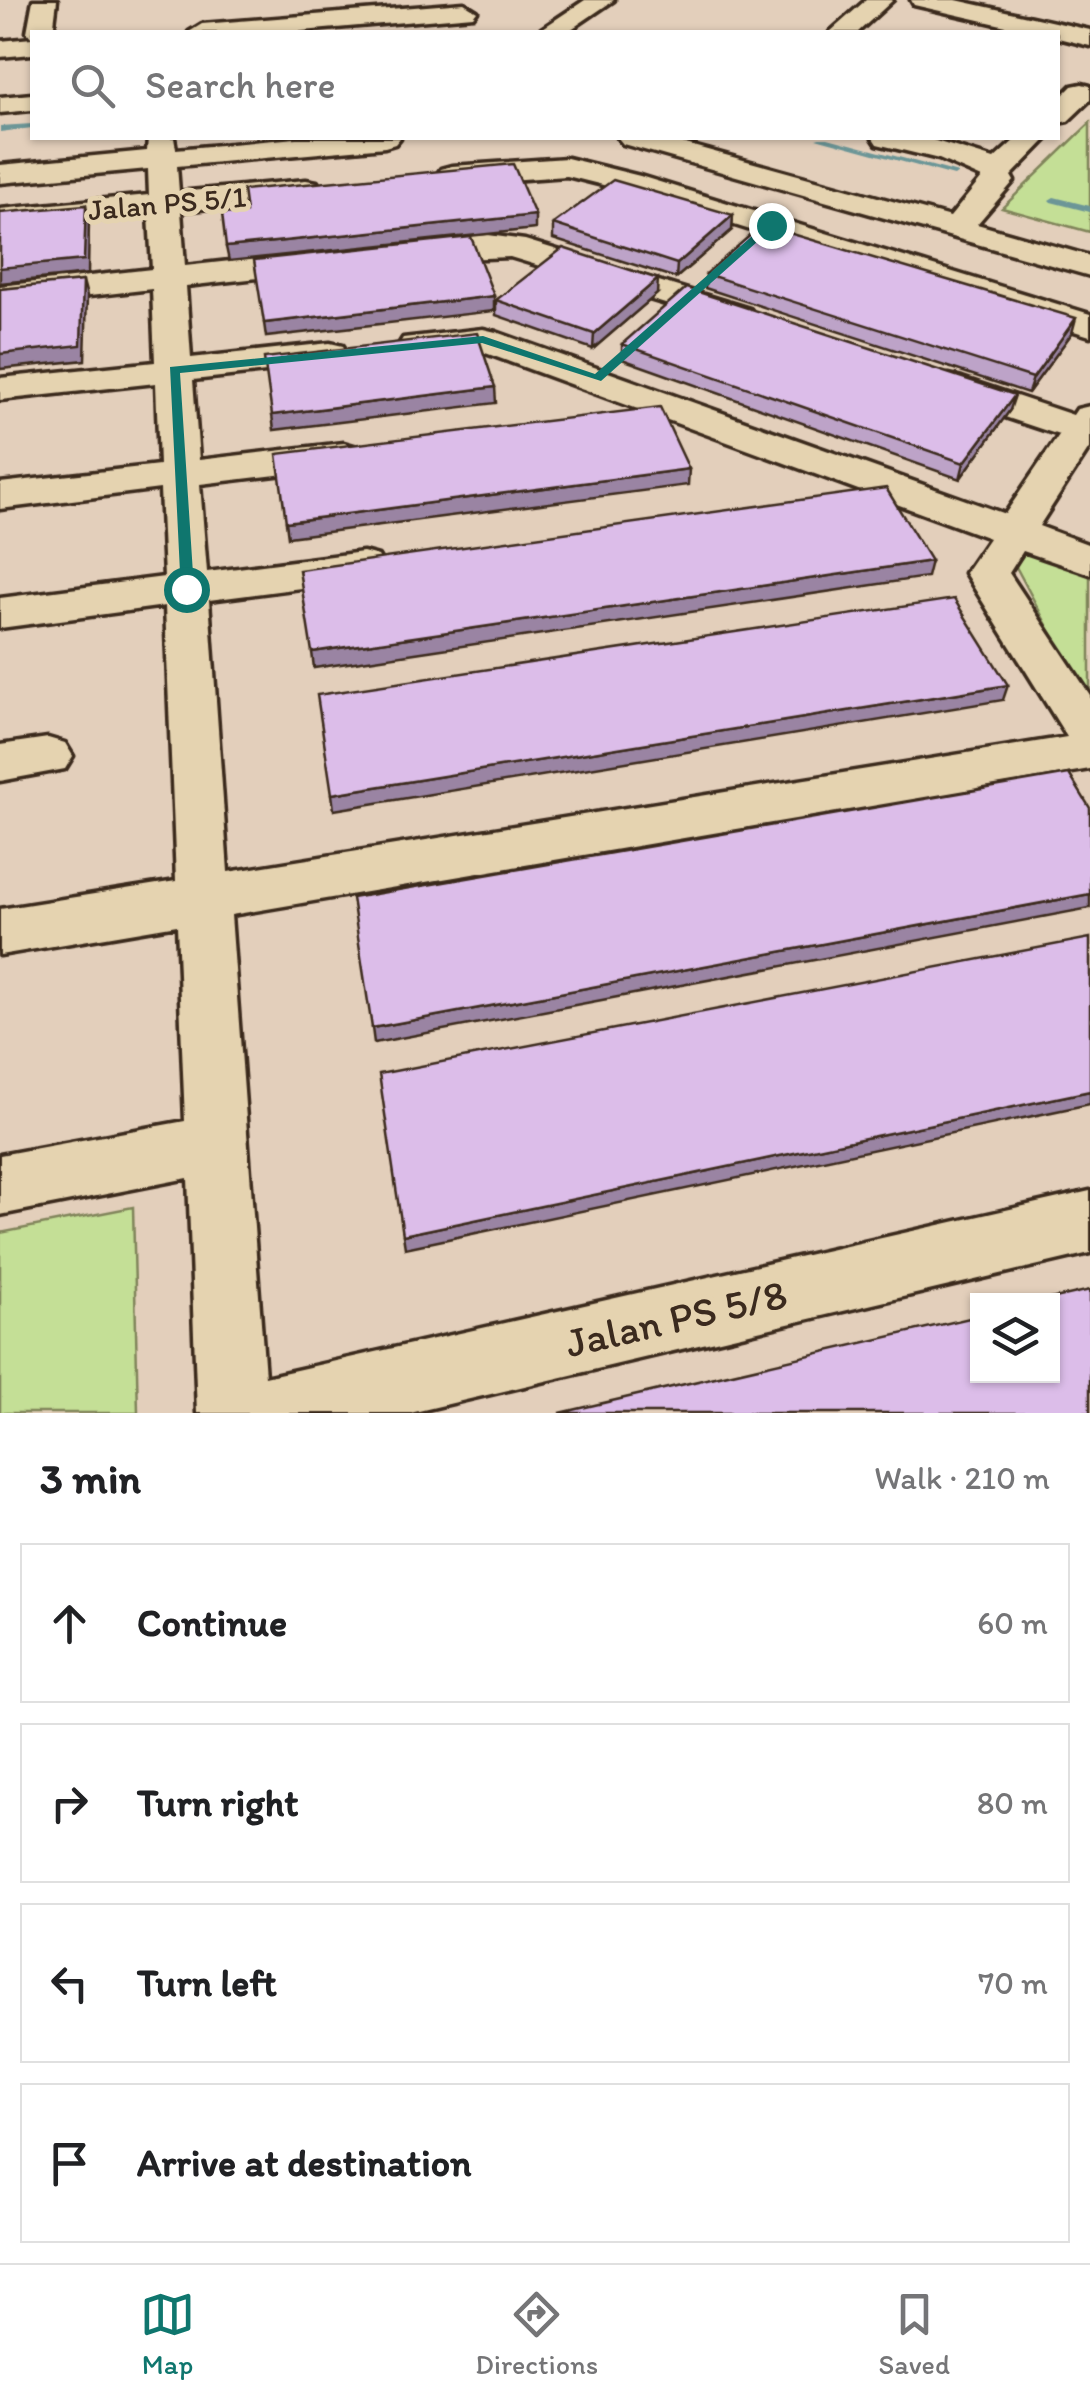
<!DOCTYPE html>
<meta charset="utf-8">
<style>
body{margin:0;font-family:Itim,sans-serif;background:#f6f6f6;color:#202124}
.controls{position:absolute;right:30px;bottom:30px;display:grid;overflow:hidden;border-radius:0px;box-shadow:0 2px 8px #0004}
.controls button{width:90px;height:90px;display:grid;place-items:center;padding:0;border:0;border-bottom:2px solid #e0e0e0;background:#fff;color:#202124;font:50px sans-serif}
.stop{position:absolute;width:30px;height:30px;margin:-22px;border:8px solid #0f766e;border-radius:50%;background:#fff}
.stop.end{background:#0f766e;border-color:#fff;box-shadow:0 2px 10px #0008}
.list{margin:0;padding:0;list-style:none}
h2{display:flex;justify-content:space-between;align-items:center;height:130px;margin:0;padding:0 40px;font-size:42px}
h2 small{font-size:32px;font-weight:400;color:#757577}
.list li{display:grid;grid-template-columns:65px 1fr auto;gap:30px;align-items:center;box-sizing:border-box;height:160px;margin:0 20px 20px;padding:0 20px;border:2px solid #e0e0e0;border-radius:0px}
.list b{display:block;font-size:38px;white-space:nowrap}
.list em{font-size:32px;font-style:normal;color:#757577}
.icon{flex:none;width:55px;height:55px;fill:none;stroke:currentColor;stroke-width:2;stroke-linecap:round;stroke-linejoin:round}
.map{position:relative;flex:none;width:1090px;height:1413px;overflow:hidden}
.search{position:absolute;background:#fff;box-shadow:0 2px 8px #0004;left:30px;right:30px;top:30px;height:110px;display:flex;align-items:center;gap:25px;box-sizing:border-box;padding:0 35px;border-radius:0px;color:#757577;font-size:38px}
.sheet{height:850px;background:#fff}
nav{display:flex;justify-content:space-around;align-items:center;box-sizing:border-box;height:140px;border-top:2px solid #e0e0e0;background:#fff;font-size:28px;color:#757577}
nav a{display:grid;justify-items:center;gap:5px}
nav .on{color:#0f766e}
.map>svg:first-child{display:block}
</style>
<div class="map">
<svg width="1090" height="1413" viewBox="0 0 1090 1413">
<rect width="100%" height="100%" fill="#e3cfbb"/>
<filter id="ink" filterUnits="userSpaceOnUse"><feTurbulence type="fractalNoise" baseFrequency=".01" numOctaves="2"/><feDisplacementMap in="SourceGraphic" scale="20" xChannelSelector="R" yChannelSelector="G"/><feConvolveMatrix kernelMatrix="1 2 1 2 8 2 1 2 1" color-interpolation-filters="sRGB"/></filter>
<g filter="url(#ink)">
<g fill="#c4df96" stroke="#80845a" stroke-width="2.5">
<path d="M 1090,123 L 1090,232 L 1002,208 Z"/>
<path d="M 1027,551 L 1090,573 L 1090,706 L 1015,565 Z"/>
<path d="M 133,1207 L 138,1413 L 0,1413 L 0,1233 Z"/>
</g>
<g fill="none" stroke-linecap="round" stroke-linejoin="round">
<g fill="#6c9697" fill-rule="evenodd">
<path d="M 32,124 L 32,128 L 0,132 L 0,126 Z"/>
<path d="M 816,138 L 828,138 L 958,173 L 954,176 Z"/>
<path d="M 1054,197 L 1090,206 L 1090,212 L 1051,202 L 1049,200 Z"/>
</g>
<defs>
<g id="minor">
<path d="M 33,0 L 57,0 L 53,32 L 32,32 L 32,38 L 27,32 Z"/>
<path d="M 585,0 L 614,0 L 567,32 L 537,32 Z"/>
<path d="M 866,0 L 893,0 L 858,32 L 830,32 Z"/>
<path d="M 911,0 L 956,0 L 1090,30 L 1090,46 L 1058,38 L 1058,32 L 1032,32 L 914,5 Z"/>
<path d="M 464,3 L 477,11 L 473,16 L 291,32 L 189,32 L 202,24 Z"/>
<path d="M 32,38 L 32,54 L 0,57 L 0,41 Z"/>
<path d="M 1082,84 L 1090,86 L 1090,100 L 1068,121 L 1058,123 L 1058,100 L 1072,86 Z"/>
<path d="M 32,94 L 32,110 L 0,113 L 0,97 Z"/>
<path d="M 148,138 L 174,138 L 176,149 L 296,138 L 400,138 L 395,144 L 385,147 L 177,166 L 179,192 L 306,180 L 317,182 L 321,189 L 317,196 L 306,198 L 181,211 L 185,266 L 320,251 L 332,254 L 337,261 L 332,268 L 320,271 L 186,286 L 191,358 L 330,343 L 343,346 L 348,354 L 343,362 L 330,365 L 193,380 L 199,460 L 344,443 L 358,447 L 364,455 L 358,463 L 344,467 L 200,484 L 207,572 L 363,552 L 378,556 L 384,566 L 378,576 L 363,580 L 209,600 L 228,872 L 1067,737 L 965,573 L 989,538 L 480,351 L 416,357 L 403,354 L 398,346 L 403,338 L 483,329 L 496,332 L 1005,514 L 1059,435 L 936,394 L 930,386 L 936,378 L 949,375 L 962,378 L 1073,415 L 1077,409 L 1090,406 L 1090,447 L 1039,526 L 1090,545 L 1090,574 L 1023,551 L 1009,573 L 1090,695 L 1090,769 L 231,915 L 265,1377 L 1090,1191 L 1090,1253 L 410,1413 L 197,1413 L 188,1178 L 0,1215 L 0,1155 L 185,1121 L 177,925 L 0,955 L 0,909 L 176,881 L 165,606 L 0,628 L 0,598 L 164,577 L 160,489 L 0,509 L 0,483 L 159,465 L 156,383 L 0,400 L 0,378 L 155,362 L 152,289 L 0,306 L 0,286 L 152,269 L 149,214 L 0,229 L 0,209 L 149,195 L 148,169 L 0,183 L 0,165 L 147,151 Z"/>
<path d="M 618,138 L 664,138 L 950,217 L 982,178 L 939,159 L 877,144 L 873,138 L 926,138 L 994,159 L 1017,138 L 1048,138 L 1011,176 L 1014,181 L 977,224 L 1090,256 L 1090,276 L 623,144 Z"/>
<path d="M 567,158 L 640,176 L 1090,314 L 1090,336 L 619,189 L 567,176 L 452,184 L 441,181 L 437,175 L 441,169 L 452,166 Z"/>
<path d="M 488,235 L 525,240 L 750,309 L 755,316 L 750,323 L 738,326 L 510,257 L 411,261 L 399,258 L 395,251 L 399,244 L 411,241 Z"/>
<path d="M 48,738 L 65,743 L 73,756 L 65,769 L 0,781 L 0,745 Z"/>
</g>
</defs>
<use href="#minor" stroke="#3b2a1e" stroke-width="7"/>
<use href="#minor" fill="#e5d3b0" fill-rule="evenodd"/>
</g>
<g fill="#bda3c8" stroke="#3b2a1e" stroke-width="2.5">
<path d="M 733,215 L 732,230 L 676,278 L 553,239 L 553,224 Z"/>
<path d="M 706,274 L 1072,333 L 1028,393 L 705,288 Z"/>
<path d="M 657,294 L 593,349 L 496,315 L 496,300 Z"/>
<path d="M 622,344 L 1010,410 L 960,479 L 622,359 Z"/>
</g>
<g fill="#9a84a3" stroke="#3b2a1e" stroke-width="2.5">
<path d="M 86,205 L 89,219 L 88,274 L 0,283 L 0,268 Z"/>
<path d="M 535,215 L 535,229 L 229,261 L 226,247 Z"/>
<path d="M 733,215 L 732,230 L 676,278 L 677,264 Z"/>
<path d="M 658,279 L 657,294 L 593,349 L 594,334 Z"/>
<path d="M 83,281 L 87,296 L 85,360 L 0,369 L 0,354 Z"/>
<path d="M 494,296 L 494,311 L 266,337 L 264,323 Z"/>
<path d="M 1076,318 L 1072,333 L 1028,393 L 1033,378 Z"/>
<path d="M 495,387 L 496,403 L 274,430 L 272,415 Z"/>
<path d="M 1015,395 L 1010,410 L 960,479 L 964,463 Z"/>
<path d="M 689,469 L 688,485 L 288,537 L 286,522 Z"/>
<path d="M 931,561 L 927,577 L 314,668 L 312,652 Z"/>
<path d="M 1008,685 L 1003,700 L 334,810 L 332,794 Z"/>
<path d="M 1090,894 L 1090,908 L 374,1043 L 372,1028 Z"/>
<path d="M 1090,1091 L 1090,1104 L 405,1248 L 403,1235 Z"/>
</g>
<g fill="#dcbde9" stroke="#3b2a1e" stroke-width="2.5">
<path d="M 513,164 L 535,215 L 226,247 L 222,214 L 246,212 L 243,190 Z"/>
<path d="M 613,180 L 733,215 L 677,264 L 553,224 Z"/>
<path d="M 86,205 L 84,260 L 0,268 L 0,213 Z"/>
<path d="M 762,225 L 1076,318 L 1033,378 L 706,274 Z"/>
<path d="M 471,237 L 494,296 L 264,323 L 254,260 Z"/>
<path d="M 563,248 L 658,279 L 594,334 L 496,300 Z"/>
<path d="M 83,281 L 81,345 L 0,354 L 0,289 Z"/>
<path d="M 686,288 L 1015,395 L 964,463 L 622,344 Z"/>
<path d="M 477,333 L 495,387 L 272,415 L 264,358 Z"/>
<path d="M 660,407 L 689,469 L 286,522 L 277,454 Z"/>
<path d="M 886,488 L 931,561 L 312,652 L 299,570 Z"/>
<path d="M 954,599 L 1008,685 L 332,794 L 317,695 Z"/>
<path d="M 1069,774 L 1090,808 L 1090,894 L 372,1028 L 352,898 Z"/>
<path d="M 1090,938 L 1090,1091 L 403,1235 L 379,1074 Z"/>
<path d="M 1090,1290 L 1090,1413 L 560,1413 L 978,1316 L 978,1376 L 1052,1376 L 1052,1300 L 1046,1300 Z"/>
</g>
</g>
<path fill="#0f766e" d="M 767,223 L 776,225 L 601,381 L 482,343 L 180,373 L 194,589 L 181,593 L 170,367 L 483,336 L 595,374 Z"/>
<g text-anchor="middle" dominant-baseline="central" stroke-width="10" stroke-linejoin="round" paint-order="stroke">
<g font-size="30" fill="#3b2a1e" stroke="#e5d3b0">
<text transform="translate(167 203) rotate(-5)">Jalan PS 5/1</text>
</g>
<g font-size="42" fill="#3b2a1e" stroke="#e5d3b0">
<text transform="translate(676 1318) rotate(-13)">Jalan PS 5/8</text>
</g>
</g>
</svg>
<div class="controls">
<button><svg class="icon" aria-label="layers" viewBox="0 0 24 24"><path d="M12 4l9 5-9 5-9-5zM3 14l9 5 9-5"/></svg></button>
</div>
<div class="stop" style="left:186px;top:589px"></div>
<div class="stop end" style="left:771px;top:225px"></div>
<div class="search"><svg class="icon" aria-label="search" viewBox="0 0 24 24"><circle cx="10" cy="10" r="6"/><path d="M15 15l6 6"/></svg>Search here</div>
</div>
<section class="sheet">
<h2>3 min<small>Walk · 210 m</small></h2>
<ul class="list">
<li><svg class="icon" aria-label="ahead" viewBox="0 0 24 24"><path d="M12 20V5M6 11l6-6 6 6"/></svg><div><b>Continue</b></div><em>60 m</em></li>
<li><svg class="icon" aria-label="right" viewBox="0 0 24 24"><path d="M7 20v-9h11M14 6l5 5-5 5"/></svg><div><b>Turn right</b></div><em>80 m</em></li>
<li><svg class="icon" aria-label="left" viewBox="0 0 24 24"><path d="M17 20v-9H6M10 6l-5 5 5 5"/></svg><div><b>Turn left</b></div><em>70 m</em></li>
<li><svg class="icon" aria-label="arrive" viewBox="0 0 24 24"><path d="M6 21V4h12l-3 4 3 4H6"/></svg><div><b>Arrive at destination</b></div></li>
</ul>
</section>
<nav>
<a class="on"><svg class="icon" aria-label="map" viewBox="0 0 24 24"><path d="M3 6l6-2 6 2 6-2v14l-6 2-6-2-6 2zM9 4v14M15 6v14"/></svg>Map</a>
<a><svg class="icon" aria-label="directions" viewBox="0 0 24 24"><path d="M12 3l9 9-9 9-9-9zM9 14v-3h6M13 9l2 2-2 2"/></svg>Directions</a>
<a><svg class="icon" aria-label="saved" viewBox="0 0 24 24"><path d="M7 4h10v16l-5-4-5 4z"/></svg>Saved</a>
</nav>
